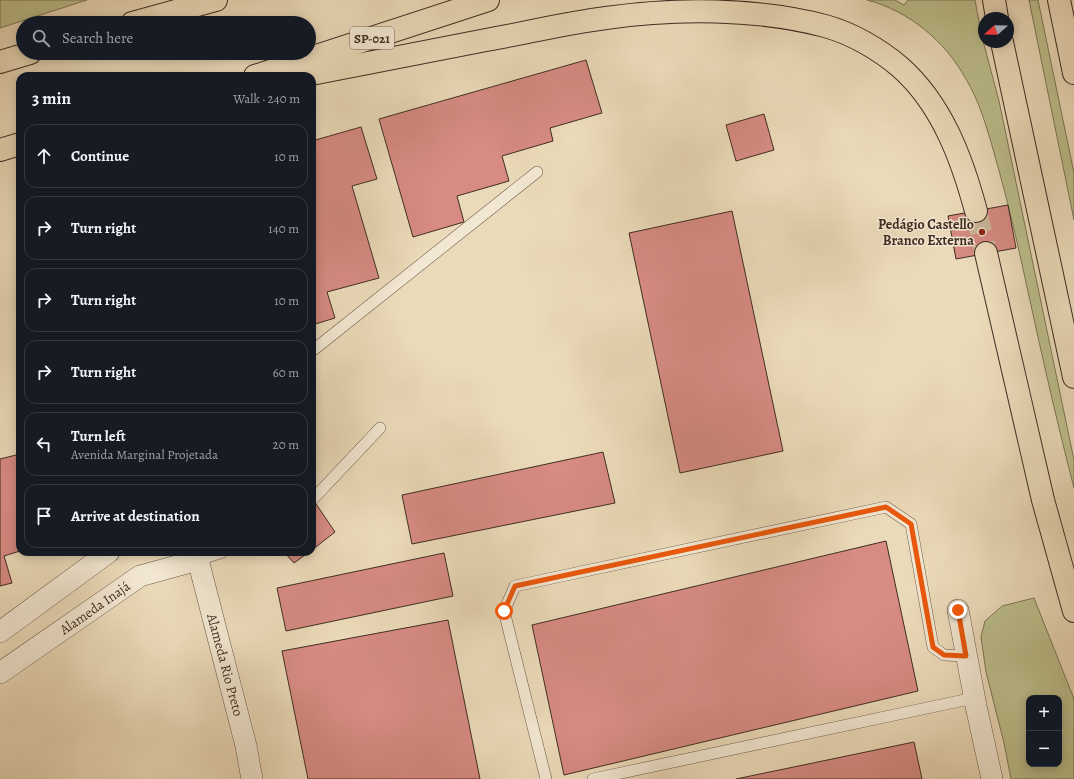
<!DOCTYPE html>
<meta charset="utf-8">
<style>
body{margin:0;font-family:Alegreya,serif;background:#20242c;color:#f1f3f6}
.controls{position:absolute;right:12px;bottom:12px;display:grid;overflow:hidden;border-radius:8px;box-shadow:0 2px 10px #0003}
.controls button{width:36px;height:36px;display:grid;place-items:center;padding:0;border:0;border-bottom:1px solid #363941;background:#171b24;color:#f1f3f6;font:20px sans-serif}
.compass{position:absolute;left:978px;top:12px;width:36px;height:36px;border-radius:50%;background:#171b24;box-shadow:0 2px 10px #0003;rotate:250deg}
.stop{position:absolute;width:12px;height:12px;margin:-9px;border:3px solid #ea580c;border-radius:50%;background:#fff}
.stop.end{background:#ea580c;border-color:#fff;box-shadow:0 1px 4px #0008}
.list{margin:0;padding:0;list-style:none}
h2{display:flex;justify-content:space-between;align-items:center;height:52px;margin:0;padding:0 16px;font-size:17px}
h2 small{font-size:13px;font-weight:400;color:#9ea1a6}
.list li{display:grid;grid-template-columns:26px 1fr auto;gap:12px;align-items:center;box-sizing:border-box;height:64px;margin:0 8px 8px;padding:0 8px;border:1px solid #363941;border-radius:12px}
.list b{display:block;font-size:15px;white-space:nowrap}
.list p{margin:0;font-size:13px;white-space:nowrap;color:#9ea1a6}
.list em{font-size:13px;font-style:normal;color:#9ea1a6}
.icon{flex:none;width:22px;height:22px;fill:none;stroke:currentColor;stroke-width:2;stroke-linecap:round;stroke-linejoin:round}
.map{position:relative;flex:none;width:1074px;height:779px;overflow:hidden}
.search{position:absolute;background:#171b24;box-shadow:0 2px 10px #0003;left:16px;top:16px;width:300px;height:44px;display:flex;align-items:center;gap:10px;box-sizing:border-box;padding:0 14px;border-radius:22px;color:#9ea1a6;font-size:15px}
.panel{position:absolute;background:#171b24;box-shadow:0 2px 10px #0003;left:16px;top:72px;width:300px;height:484px;border-radius:12px}
.map>svg:first-child{display:block}
</style>
<div class="map">
<svg width="1074" height="779" viewBox="0 0 1074 779">
<rect width="100%" height="100%" fill="#ebdab9"/>
<filter id="stains"><feTurbulence type="fractalNoise" baseFrequency=".005" numOctaves="4"/><feColorMatrix values="0 0 0 0 .2 0 0 0 0 .09 0 0 0 0 .02 0 0 0 .5 -.17"/></filter>
<radialGradient id="worn" r=".72"><stop offset=".6" stop-color="#630" stop-opacity="0"/><stop offset="1" stop-color="#630" stop-opacity=".3"/></radialGradient>
<g fill="#bcbe8c" stroke="#7e7657" fill-rule="evenodd">
<path d="M 0,0 L 87,0 L 0,28 Z"/>
<path d="M 867,0 L 895,0 L 904,5 L 908,0 L 975,0 L 982,37 L 999,101 L 1074,460 L 1074,488 C 1054,411 1037,333 1020,255 C 1012,219 1003,184 993,149 C 986,125 979,101 966,79 C 945,41 909,11 867,0 Z"/>
<path d="M 1029,0 L 1038,0 L 1074,173 L 1074,220 Z"/>
<path d="M 1034,598 L 1074,699 L 1074,779 L 1011,779 L 1004,743 L 986,672 L 981,637 L 985,621 L 1002,606 ZM 1029,698 L 1059,698 L 1059,764 L 1029,764 Z"/>
</g>
<g fill="#d78b83" stroke="#402d22">
<path d="M 586,60 L 602,113 L 550,128 L 553,141 L 502,156 L 509,181 L 457,196 L 464,222 L 413,237 L 379,119 Z"/>
<path d="M 764,114 L 774,150 L 736,161 L 726,125 Z"/>
<path d="M 361,127 L 377,179 L 352,186 L 379,278 L 327,292 L 335,318 L 312,325 L 312,141 Z"/>
<path d="M 1008,205 L 1016,248 L 956,259 L 948,216 Z"/>
<path d="M 732,211 L 783,451 L 680,473 L 629,233 Z"/>
<path d="M 603,452 L 615,503 L 412,544 L 402,495 Z"/>
<path d="M 20,454 L 20,551 L 4,556 L 12,583 L 0,586 L 0,459 Z"/>
<path d="M 312,498 L 335,532 L 312,550 Z"/>
<path d="M 886,541 L 918,691 L 564,775 L 532,625 Z"/>
<path d="M 284,552 L 309,552 L 294,563 Z"/>
<path d="M 444,553 L 453,596 L 286,631 L 277,588 Z"/>
<path d="M 448,620 L 480,779 L 308,779 L 282,651 Z"/>
<path d="M 914,742 L 922,779 L 736,779 Z"/>
</g>
<g fill="none" stroke-linecap="round" stroke-linejoin="round">
<path stroke="#c9b79b" stroke-width="22" stroke-dasharray="22 11" stroke-linecap="butt" d="M 976,211 L 986,253"/>
<defs>
<g id="lane">
<path d="M 312,351 L 537,172"/>
<path d="M 313,499 L 380,428"/>
<path d="M 198,560 L 223,552"/>
<path d="M 546,779 L 504,611 L 515,586 L 886,507 L 911,524 L 933,647 L 944,655 L 966,656"/>
<path d="M 593,779 L 974,698"/>
</g>
<g id="street">
<path d="M 196,552 L 246,746 L 252,779"/>
<path d="M 958,610 L 976,706 L 992,779"/>
<path d="M 0,632 L 109,552"/>
<path d="M 0,673 L 140,576 L 198,560"/>
</g>
<g id="highway">
<path d="M 994,0 L 997,18"/>
<path d="M 1059,0 L 1074,73"/>
<path d="M 132,23 L 216,0"/>
<path d="M 1002,42 L 1074,377"/>
<path d="M 0,62 L 30,53"/>
<path d="M 255,76 L 488,0"/>
<path d="M 301,76 C 362,64 424,52 486,40 C 526,33 566,23 606,18 C 675,8 757,8 825,26 C 851,33 879,49 900,67 C 942,104 962,159 976,211"/>
<path d="M 0,150 L 20,144"/>
<path d="M 986,253 L 1043,500 L 1074,611"/>
</g>
</defs>
<use href="#lane" stroke="#6b5848" stroke-width="12"/>
<use href="#street" stroke="#6b5848" stroke-width="22"/>
<use href="#highway" stroke="#402d22" stroke-width="24"/>
<use href="#lane" stroke="#f2e7d2" stroke-width="11"/>
<use href="#street" stroke="#f2e7d2" stroke-width="21"/>
<use href="#highway" stroke="#ebdab9" stroke-width="22"/>
</g>
<g fill="none" stroke-linecap="round" stroke-linejoin="round">
<path stroke="#ea580c" stroke-width="5" d="M 504,611 L 515,586 L 886,507 L 911,524 L 933,647 L 944,655 L 966,656 L 958,610"/>
</g>
<circle fill="#8f2418" stroke="#f2e7d2" stroke-width="1.5" cx="982" cy="232" r="4"/>
<g text-anchor="middle" dominant-baseline="central" stroke-width="3" stroke-linejoin="round" paint-order="stroke">
<rect fill="#f2e7d2" stroke="#756557" stroke-width="1" x="350" y="27" width="44" height="22" rx="3"/>
<g font-size="13" font-weight="bold" fill="#402d22">
<text x="372" y="38">SP-021</text>
</g>
<g font-size="14" font-weight="bold" fill="#402d22" stroke="#f2e7d2" text-anchor="end">
<text x="974" y="224">Pedágio Castello<tspan x="974" dy="16">Branco Externa</tspan></text>
</g>
<g font-size="14" fill="#402d22" stroke="#f2e7d2">
<text transform="translate(95 608) rotate(-35)">Alameda Inajá</text>
<text transform="translate(225 665) rotate(75)">Alameda Rio Preto</text>
</g>
</g>
<rect width="100%" height="100%" filter="url(#stains)"/>
<rect width="100%" height="100%" fill="url(#worn)"/>
</svg>
<div class="controls">
<button>+</button>
<button>−</button>
</div>
<svg class="compass" viewBox="-18 -18 36 36"><path d="M0-13l5 13h-10z" fill="#e53935"/><path d="M0 13l5-13h-10z" fill="#9ea1a6"/></svg>
<div class="stop" style="left:504px;top:611px"></div>
<div class="stop end" style="left:958px;top:610px"></div>
<div class="search"><svg class="icon" aria-label="search" viewBox="0 0 24 24"><circle cx="10" cy="10" r="6"/><path d="M15 15l6 6"/></svg>Search here</div>
<section class="panel">
<h2>3 min<small>Walk · 240 m</small></h2>
<ul class="list">
<li><svg class="icon" aria-label="ahead" viewBox="0 0 24 24"><path d="M12 20V5M6 11l6-6 6 6"/></svg><div><b>Continue</b></div><em>10 m</em></li>
<li><svg class="icon" aria-label="right" viewBox="0 0 24 24"><path d="M7 20v-9h11M14 6l5 5-5 5"/></svg><div><b>Turn right</b></div><em>140 m</em></li>
<li><svg class="icon" aria-label="right" viewBox="0 0 24 24"><path d="M7 20v-9h11M14 6l5 5-5 5"/></svg><div><b>Turn right</b></div><em>10 m</em></li>
<li><svg class="icon" aria-label="right" viewBox="0 0 24 24"><path d="M7 20v-9h11M14 6l5 5-5 5"/></svg><div><b>Turn right</b></div><em>60 m</em></li>
<li><svg class="icon" aria-label="left" viewBox="0 0 24 24"><path d="M17 20v-9H6M10 6l-5 5 5 5"/></svg><div><b>Turn left</b><p>Avenida Marginal Projetada</p></div><em>20 m</em></li>
<li><svg class="icon" aria-label="arrive" viewBox="0 0 24 24"><path d="M6 21V4h12l-3 4 3 4H6"/></svg><div><b>Arrive at destination</b></div></li>
</ul>
</section>
</div>
